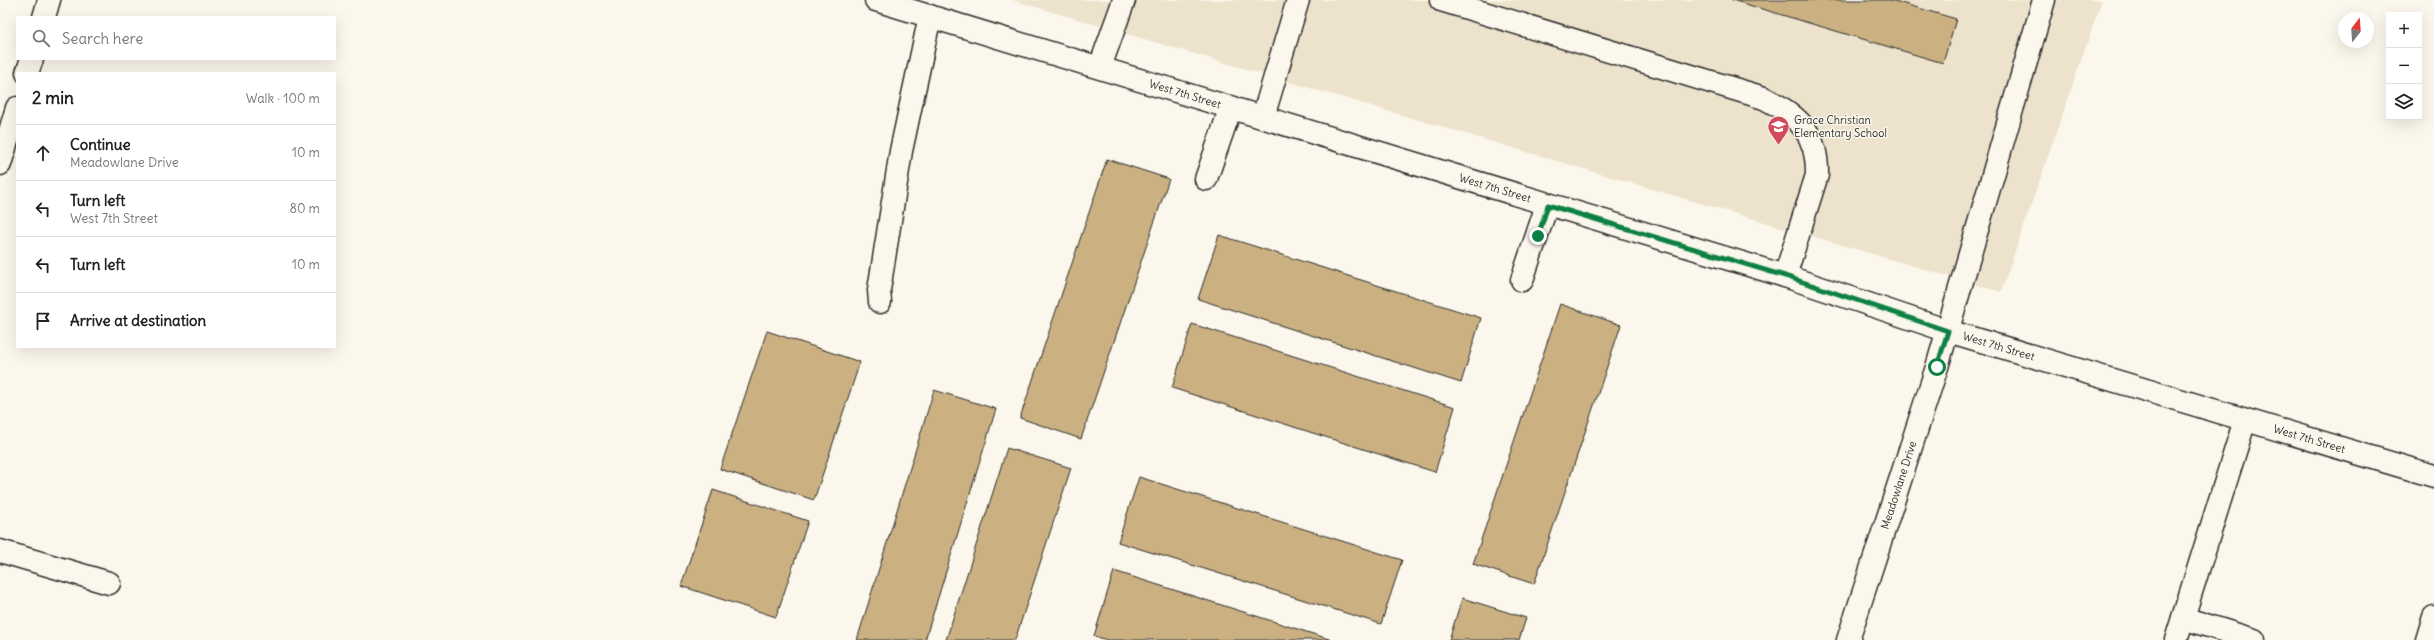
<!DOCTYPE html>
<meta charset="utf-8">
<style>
body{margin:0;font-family:Delius,sans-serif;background:#f2f2f2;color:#222}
.controls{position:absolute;right:12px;top:12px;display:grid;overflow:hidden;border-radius:0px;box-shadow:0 4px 16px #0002}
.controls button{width:36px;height:36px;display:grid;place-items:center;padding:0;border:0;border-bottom:1px solid #e0e0e0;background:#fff;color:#222;font:20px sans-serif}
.compass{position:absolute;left:2338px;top:12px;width:36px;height:36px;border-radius:50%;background:#fff;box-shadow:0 4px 16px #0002;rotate:17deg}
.stop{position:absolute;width:12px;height:12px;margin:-9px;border:3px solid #0b8043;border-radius:50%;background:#fff}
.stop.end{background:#0b8043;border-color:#fff;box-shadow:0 1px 4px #0008}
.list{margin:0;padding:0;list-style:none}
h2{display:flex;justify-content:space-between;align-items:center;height:52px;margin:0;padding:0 16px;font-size:17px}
h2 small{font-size:13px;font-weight:400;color:#767676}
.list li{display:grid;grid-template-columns:26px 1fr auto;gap:12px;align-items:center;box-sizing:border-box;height:56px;padding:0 16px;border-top:1px solid #e0e0e0}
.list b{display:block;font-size:15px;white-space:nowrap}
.list p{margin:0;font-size:13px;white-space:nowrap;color:#767676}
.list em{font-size:13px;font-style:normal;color:#767676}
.icon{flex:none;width:22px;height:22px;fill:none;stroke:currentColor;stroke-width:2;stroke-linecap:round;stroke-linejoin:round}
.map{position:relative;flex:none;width:2434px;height:640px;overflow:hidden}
.search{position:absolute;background:#fff;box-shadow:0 4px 16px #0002;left:16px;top:16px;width:320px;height:44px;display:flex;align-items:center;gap:10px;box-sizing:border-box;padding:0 14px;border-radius:0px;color:#767676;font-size:15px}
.panel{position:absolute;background:#fff;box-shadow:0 4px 16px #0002;left:16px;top:72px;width:320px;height:276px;border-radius:0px}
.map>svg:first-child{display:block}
</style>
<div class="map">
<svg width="2434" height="640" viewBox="0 0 2434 640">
<rect width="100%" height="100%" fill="#fbf7ec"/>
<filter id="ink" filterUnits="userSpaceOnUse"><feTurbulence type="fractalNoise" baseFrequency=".025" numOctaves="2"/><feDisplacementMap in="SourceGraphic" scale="8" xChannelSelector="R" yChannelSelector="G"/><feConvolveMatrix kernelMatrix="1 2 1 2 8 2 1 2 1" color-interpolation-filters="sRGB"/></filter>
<g filter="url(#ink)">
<path fill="#ede2cc" d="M 1012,0 L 2102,0 L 2001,292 Z"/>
<g fill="#cbb181" stroke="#2b2b2b">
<path d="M 1732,0 L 1891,0 L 1956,19 L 1943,63 Z"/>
<path d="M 1107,159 L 1169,179 L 1081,439 L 1020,418 Z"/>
<path d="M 1219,235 L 1481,318 L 1461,383 L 1198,299 Z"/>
<path d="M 1560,304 L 1621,325 L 1534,584 L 1473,564 Z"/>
<path d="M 1192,324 L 1455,407 L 1435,472 L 1172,388 Z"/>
<path d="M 767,331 L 860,362 L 814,500 L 720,469 Z"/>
<path d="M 934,390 L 996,409 L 925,640 L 857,640 Z"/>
<path d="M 1007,448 L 1071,468 L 1015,640 L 946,640 Z"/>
<path d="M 1139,477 L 1402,560 L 1381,624 L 1118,542 Z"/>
<path d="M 713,490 L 808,521 L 776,617 L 681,586 Z"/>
<path d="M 1114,571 L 1332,640 L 1107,640 L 1094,636 Z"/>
<path d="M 1462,598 L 1526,618 L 1519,640 L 1449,640 Z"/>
</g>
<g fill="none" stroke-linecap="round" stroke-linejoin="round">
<defs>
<g id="minor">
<path d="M 1441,0 L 1764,98 C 1799,116 1818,134 1817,175 L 1785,276"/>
<path d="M 44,17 L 49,0"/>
<path d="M 1100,67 L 1124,0"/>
<path d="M 27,73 L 32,59"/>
<path d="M 1263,117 L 1298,0"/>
<path d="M 0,164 L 17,108"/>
<path d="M 1206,179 L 1231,107"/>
<path d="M 1522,280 L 1547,205"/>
<path d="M 880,302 L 879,290 L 901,151 L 930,16"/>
<path d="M 0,551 L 109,583"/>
<path d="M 2183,618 L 2254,640"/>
<path id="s1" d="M 1848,640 L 1937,367 L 2044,0"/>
<path d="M 2176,640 L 2245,420"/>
<path d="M 2427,640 L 2434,617"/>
</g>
<g id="major">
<path id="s2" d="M 876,0 L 1785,276 L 1948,331 L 2434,476"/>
</g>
</defs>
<use href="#minor" stroke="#2b2b2b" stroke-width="25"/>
<use href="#major" stroke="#2b2b2b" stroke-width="25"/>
<use href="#minor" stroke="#fbf7ec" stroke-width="22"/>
<use href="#major" stroke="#fbf7ec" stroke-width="22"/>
</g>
</g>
<g fill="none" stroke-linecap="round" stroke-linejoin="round" filter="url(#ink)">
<path stroke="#0b8043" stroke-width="5" d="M 1538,236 L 1548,205 L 1785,276 L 1948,331 L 1937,367"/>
</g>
<defs>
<symbol id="school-pin" viewBox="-11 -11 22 30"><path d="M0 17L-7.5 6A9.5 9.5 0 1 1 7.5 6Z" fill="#d1495b" stroke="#fbf7ec"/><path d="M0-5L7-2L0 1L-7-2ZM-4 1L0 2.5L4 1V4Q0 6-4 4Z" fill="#fff"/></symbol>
</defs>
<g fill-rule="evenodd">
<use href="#school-pin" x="1766" y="114" width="25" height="34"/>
</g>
<g text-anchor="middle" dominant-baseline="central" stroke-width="3" stroke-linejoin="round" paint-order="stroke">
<g font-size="11" fill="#2b2b2b" stroke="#fbf7ec">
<text stroke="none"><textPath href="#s2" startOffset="323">West 7th Street</textPath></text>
<text stroke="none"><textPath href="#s2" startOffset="647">West 7th Street</textPath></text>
<text stroke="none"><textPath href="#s2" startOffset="1175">West 7th Street</textPath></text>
<text stroke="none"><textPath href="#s2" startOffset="1499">West 7th Street</textPath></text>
<text stroke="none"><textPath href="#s1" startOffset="163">Meadowlane Drive</textPath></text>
</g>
<g font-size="11" fill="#2b2b2b" stroke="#fbf7ec" text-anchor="start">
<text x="1794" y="120">Grace Christian<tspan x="1794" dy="13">Elementary School</tspan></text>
</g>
</g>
</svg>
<div class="controls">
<button>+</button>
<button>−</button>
<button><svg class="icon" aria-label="layers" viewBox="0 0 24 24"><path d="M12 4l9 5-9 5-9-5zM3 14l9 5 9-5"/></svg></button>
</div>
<svg class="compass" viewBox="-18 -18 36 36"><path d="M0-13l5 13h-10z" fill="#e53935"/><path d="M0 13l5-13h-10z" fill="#767676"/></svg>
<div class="stop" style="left:1937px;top:367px"></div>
<div class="stop end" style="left:1538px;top:236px"></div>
<div class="search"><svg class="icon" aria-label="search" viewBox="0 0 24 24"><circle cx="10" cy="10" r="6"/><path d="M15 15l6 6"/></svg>Search here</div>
<section class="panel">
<h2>2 min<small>Walk · 100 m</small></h2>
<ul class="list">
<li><svg class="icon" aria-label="ahead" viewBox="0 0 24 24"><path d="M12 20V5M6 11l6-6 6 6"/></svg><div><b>Continue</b><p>Meadowlane Drive</p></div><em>10 m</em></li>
<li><svg class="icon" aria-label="left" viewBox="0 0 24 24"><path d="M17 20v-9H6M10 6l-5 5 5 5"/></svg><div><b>Turn left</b><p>West 7th Street</p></div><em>80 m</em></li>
<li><svg class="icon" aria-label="left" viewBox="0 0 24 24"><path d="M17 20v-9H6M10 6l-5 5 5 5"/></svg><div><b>Turn left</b></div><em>10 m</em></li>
<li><svg class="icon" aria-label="arrive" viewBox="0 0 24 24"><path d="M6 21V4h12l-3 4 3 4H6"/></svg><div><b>Arrive at destination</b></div></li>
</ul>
</section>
</div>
